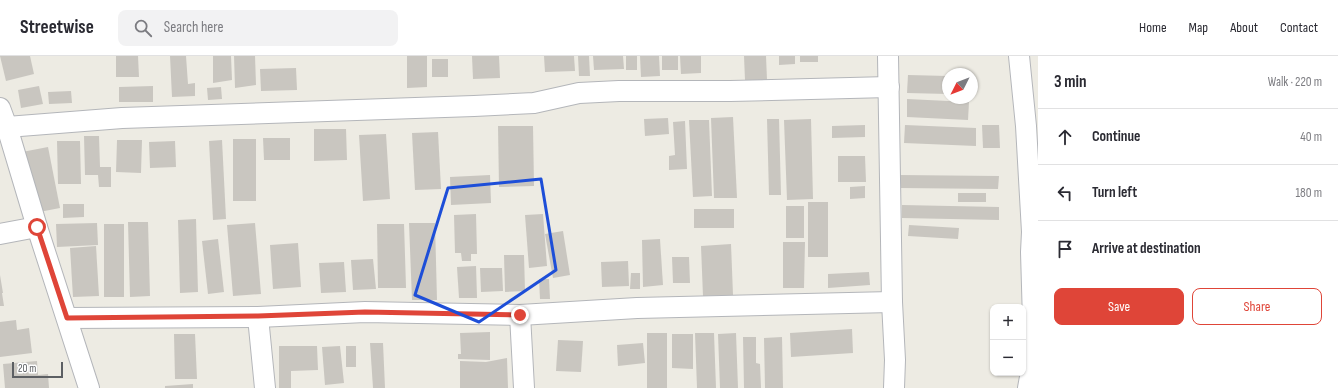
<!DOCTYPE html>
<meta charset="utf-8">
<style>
body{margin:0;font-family:"Sofia Sans Condensed",sans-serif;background:#f2f2f3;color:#2b2b33}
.controls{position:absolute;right:12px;bottom:12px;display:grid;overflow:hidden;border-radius:8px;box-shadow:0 1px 3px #0004}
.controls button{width:36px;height:36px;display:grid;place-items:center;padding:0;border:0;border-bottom:1px solid #e1e1e2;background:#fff;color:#2b2b33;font:20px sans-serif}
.compass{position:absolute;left:942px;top:12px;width:36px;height:36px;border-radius:50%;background:#fff;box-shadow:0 1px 3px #0004;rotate:228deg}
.scale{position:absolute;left:12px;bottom:10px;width:51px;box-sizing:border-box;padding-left:4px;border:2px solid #5c5f63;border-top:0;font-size:11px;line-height:14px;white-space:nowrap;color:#5c5f63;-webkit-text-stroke:3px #fff;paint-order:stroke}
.stop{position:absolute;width:12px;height:12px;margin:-9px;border:3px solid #df4538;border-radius:50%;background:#fff}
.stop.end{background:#df4538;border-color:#fff;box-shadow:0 1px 4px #0008}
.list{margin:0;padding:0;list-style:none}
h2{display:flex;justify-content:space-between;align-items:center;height:52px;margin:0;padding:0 16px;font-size:17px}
h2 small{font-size:13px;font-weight:400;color:#7c7c81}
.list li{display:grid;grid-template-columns:26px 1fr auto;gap:12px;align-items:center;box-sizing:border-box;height:56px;padding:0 16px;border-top:1px solid #e1e1e2}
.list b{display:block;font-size:15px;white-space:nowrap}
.list em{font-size:13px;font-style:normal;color:#7c7c81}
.actions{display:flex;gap:8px;padding:12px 16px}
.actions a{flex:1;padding:9px 0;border:1px solid #df4538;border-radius:8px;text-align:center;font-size:14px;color:#df4538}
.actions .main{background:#df4538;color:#fff}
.icon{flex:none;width:22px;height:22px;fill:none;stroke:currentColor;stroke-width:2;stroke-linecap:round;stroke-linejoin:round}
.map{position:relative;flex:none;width:1038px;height:332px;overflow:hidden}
header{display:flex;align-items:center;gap:24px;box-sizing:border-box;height:56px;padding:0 20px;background:#fff;border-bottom:1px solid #e1e1e2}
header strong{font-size:19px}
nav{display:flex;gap:22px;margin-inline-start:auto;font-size:14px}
.search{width:280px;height:36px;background:#f2f2f3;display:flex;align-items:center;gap:10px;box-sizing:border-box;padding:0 14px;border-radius:8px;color:#7c7c81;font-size:15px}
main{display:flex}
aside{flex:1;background:#fff}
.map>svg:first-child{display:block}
</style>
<header>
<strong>Streetwise</strong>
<div class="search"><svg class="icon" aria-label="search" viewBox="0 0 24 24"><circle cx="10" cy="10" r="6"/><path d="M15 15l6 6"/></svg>Search here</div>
<nav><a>Home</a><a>Map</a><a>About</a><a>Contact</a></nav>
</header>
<main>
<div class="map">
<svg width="1038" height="332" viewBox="0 0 1038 332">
<rect width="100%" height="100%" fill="#edebe3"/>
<g fill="#c9c6c0">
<path d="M 0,0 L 30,0 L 34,18 L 6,25 Z"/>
<path d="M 116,0 L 138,0 L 139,21 L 116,21 Z"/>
<path d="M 170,0 L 186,0 L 188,28 L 195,27 L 195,40 L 172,41 Z"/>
<path d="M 213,0 L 231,0 L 232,24 L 213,27 Z"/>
<path d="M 234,0 L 255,0 L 256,29 L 235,32 Z"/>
<path d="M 407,0 L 427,0 L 427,31 L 407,32 Z"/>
<path d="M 472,0 L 499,0 L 500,22 L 473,23 Z"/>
<path d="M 544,0 L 574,0 L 575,15 L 545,16 Z"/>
<path d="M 578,0 L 589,0 L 590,20 L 579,20 Z"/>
<path d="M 593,0 L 623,0 L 624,13 L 594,14 Z"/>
<rect x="626" y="0" width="11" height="14"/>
<path d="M 640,0 L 659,0 L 660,20 L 641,21 Z"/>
<rect x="662" y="0" width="16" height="14"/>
<path d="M 680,0 L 701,0 L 701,17 L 681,18 Z"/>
<path d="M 744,0 L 766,0 L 767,24 L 745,24 Z"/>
<path d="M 779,0 L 795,0 L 795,8 L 779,9 Z"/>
<rect x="800" y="0" width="18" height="6"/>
<rect x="432" y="3" width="16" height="18"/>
<path d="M 296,12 L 297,34 L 261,35 L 260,13 Z"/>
<path d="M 908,19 L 948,20 L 948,38 L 907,37 Z"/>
<path d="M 39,30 L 43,48 L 21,52 L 18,34 Z"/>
<path d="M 153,30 L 153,46 L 119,46 L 119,31 Z"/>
<path d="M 221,31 L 222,43 L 208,44 L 207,32 Z"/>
<path d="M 71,35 L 72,47 L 49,48 L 48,36 Z"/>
<path d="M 907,43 L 969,46 L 968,64 L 907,61 Z"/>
<path d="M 733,61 L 737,142 L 714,142 L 711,62 Z"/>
<path d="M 668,62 L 669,78 L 645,80 L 644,63 Z"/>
<path d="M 767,63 L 779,63 L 781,139 L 769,139 Z"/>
<path d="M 811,63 L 813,143 L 787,144 L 784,64 Z"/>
<path d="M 689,64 L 709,64 L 712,140 L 693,141 Z"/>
<path d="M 685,65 L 687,113 L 669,114 L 669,100 L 675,99 L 673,66 Z"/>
<path d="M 865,69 L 865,81 L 832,82 L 832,70 Z"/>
<path d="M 905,69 L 976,72 L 976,90 L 904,87 Z"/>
<path d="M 982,69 L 999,69 L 1000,92 L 983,92 Z"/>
<path d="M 498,70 L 533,70 L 534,130 L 499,131 Z"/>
<path d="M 314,73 L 346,73 L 347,104 L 314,105 Z"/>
<path d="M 438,76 L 441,133 L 415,134 L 412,77 Z"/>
<path d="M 386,78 L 390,143 L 363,145 L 359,79 Z"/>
<path d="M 84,80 L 99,80 L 100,111 L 111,111 L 111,131 L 99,131 L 98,119 L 85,119 Z"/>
<path d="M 263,82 L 290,82 L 290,104 L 264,104 Z"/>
<rect x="233" y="83" width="23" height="62"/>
<path d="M 117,84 L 142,84 L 141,117 L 116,116 Z"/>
<path d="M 222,84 L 226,163 L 213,164 L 209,85 Z"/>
<path d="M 57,85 L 80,85 L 81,128 L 58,128 Z"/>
<path d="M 175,85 L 176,111 L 150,112 L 149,86 Z"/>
<path d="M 48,91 L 60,152 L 34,157 L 22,96 Z"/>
<path d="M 838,100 L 865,100 L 866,126 L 838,126 Z"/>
<path d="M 490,119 L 491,147 L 451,149 L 450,121 Z"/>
<path d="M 899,119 L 999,120 L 998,133 L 900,132 Z"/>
<path d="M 865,130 L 865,142 L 850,143 L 850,131 Z"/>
<rect x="958" y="137" width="28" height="9"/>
<rect x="808" y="146" width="20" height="55"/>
<path d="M 63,148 L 84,148 L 84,161 L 63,162 Z"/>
<path d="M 902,149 L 999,151 L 999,164 L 902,162 Z"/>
<rect x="786" y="150" width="18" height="32"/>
<rect x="694" y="153" width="40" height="19"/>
<path d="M 476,158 L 477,198 L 471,198 L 471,205 L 462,205 L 461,197 L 455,197 L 454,159 Z"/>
<path d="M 543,158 L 547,210 L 529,212 L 525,159 Z"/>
<path d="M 196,163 L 198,236 L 180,237 L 178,164 Z"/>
<path d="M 128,166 L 148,166 L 150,240 L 130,241 Z"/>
<path d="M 97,167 L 98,189 L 57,191 L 56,168 Z"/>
<path d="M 255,167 L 261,238 L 233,240 L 227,169 Z"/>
<path d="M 409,167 L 435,167 L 437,244 L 412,244 Z"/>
<rect x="104" y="168" width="20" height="73"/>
<path d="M 377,168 L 404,168 L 406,232 L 378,232 Z"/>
<path d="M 909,169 L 959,172 L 958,183 L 908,180 Z"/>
<path d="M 563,175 L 570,219 L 553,222 L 545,178 Z"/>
<path d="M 218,183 L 224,236 L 208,238 L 202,185 Z"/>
<path d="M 660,183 L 663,229 L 643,231 L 642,184 Z"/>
<path d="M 783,186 L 805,186 L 804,232 L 783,232 Z"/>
<path d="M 298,187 L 301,231 L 273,233 L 270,189 Z"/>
<path d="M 731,188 L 733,239 L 703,240 L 701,190 Z"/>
<path d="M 96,190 L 99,240 L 73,241 L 70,192 Z"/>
<path d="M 504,199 L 524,199 L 525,235 L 505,236 Z"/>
<path d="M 672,201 L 689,201 L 690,227 L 673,227 Z"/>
<path d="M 373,203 L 376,233 L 353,234 L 351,204 Z"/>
<path d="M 628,205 L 629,230 L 602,231 L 601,206 Z"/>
<path d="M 344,206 L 346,236 L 321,237 L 319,207 Z"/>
<path d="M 476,210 L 477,242 L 459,242 L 457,211 Z"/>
<path d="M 480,212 L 502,212 L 503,235 L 481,236 Z"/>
<path d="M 869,216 L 870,229 L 828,232 L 828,218 Z"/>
<path d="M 631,217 L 640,217 L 640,233 L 630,233 Z"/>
<path d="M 0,219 L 3,237 L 2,237 L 4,250 L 0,250 Z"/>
<path d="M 539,223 L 549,223 L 550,243 L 540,243 Z"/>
<path d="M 16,264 L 17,274 L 29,272 L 32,297 L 0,301 L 0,266 Z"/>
<path d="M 852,273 L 853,297 L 791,301 L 790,277 Z"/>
<path d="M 490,276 L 490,304 L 458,303 L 458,298 L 461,298 L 460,277 Z"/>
<rect x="647" y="277" width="20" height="55"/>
<path d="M 695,277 L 714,277 L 716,332 L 697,332 Z"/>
<path d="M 736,277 L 738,332 L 720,332 L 718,278 Z"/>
<path d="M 174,278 L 195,278 L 197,323 L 175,323 Z"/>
<path d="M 672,278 L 693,278 L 693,313 L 672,312 Z"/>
<path d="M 743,281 L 756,281 L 756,307 L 760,308 L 761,332 L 744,332 Z"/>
<path d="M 782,281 L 783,332 L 765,332 L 764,282 Z"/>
<path d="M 558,284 L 583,285 L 581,316 L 556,315 Z"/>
<path d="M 370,287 L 383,287 L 385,332 L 373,332 Z"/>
<path d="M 643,287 L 645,307 L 618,310 L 617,289 Z"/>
<path d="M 279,290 L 317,290 L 318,314 L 291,315 L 291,332 L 279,332 Z"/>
<path d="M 340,290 L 344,327 L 325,329 L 322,291 Z"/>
<rect x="346" y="290" width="10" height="21"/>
<path d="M 507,302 L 508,332 L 460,332 L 460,305 L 486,306 Z"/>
<path d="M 37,305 L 38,319 L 48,318 L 49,332 L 5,332 L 3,308 Z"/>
<path d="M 193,328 L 193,332 L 165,332 L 165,330 Z"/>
</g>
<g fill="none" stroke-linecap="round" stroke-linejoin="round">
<defs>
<g id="minor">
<path d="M 888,0 L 892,246 L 895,304 L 894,332"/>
<path d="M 1019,0 L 1026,70 L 1032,176 L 1031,196 L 1034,299 L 1028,332"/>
<path d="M 0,52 L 7,71 L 37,171 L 89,332"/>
<path d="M 7,71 L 122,62 L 474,50 L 534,47 L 579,37 L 619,35 L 730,35 L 889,31"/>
<path d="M 0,178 L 37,171"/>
<path d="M 520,259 L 524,332"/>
<path d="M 258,261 L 265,332"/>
<path d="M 67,262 L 258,261 L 365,256 L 520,259 L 637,252 L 892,246"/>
</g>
</defs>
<use href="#minor" stroke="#b4b6ba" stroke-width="22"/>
<use href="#minor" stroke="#fff" stroke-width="20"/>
</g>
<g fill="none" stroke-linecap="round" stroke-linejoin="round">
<path stroke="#df4538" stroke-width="5" d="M 37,171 L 67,262 L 258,260 L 365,256 L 520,259"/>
</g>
<path fill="none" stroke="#1d4ed8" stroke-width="3" stroke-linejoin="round" d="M 541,123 L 556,214 L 479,266 L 415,239 L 448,132 Z"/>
</svg>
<div class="controls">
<button>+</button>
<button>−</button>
</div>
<svg class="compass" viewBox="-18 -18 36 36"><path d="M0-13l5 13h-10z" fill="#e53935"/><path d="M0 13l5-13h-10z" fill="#7c7c81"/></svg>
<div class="scale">20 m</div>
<div class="stop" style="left:37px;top:171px"></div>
<div class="stop end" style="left:520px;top:259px"></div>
</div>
<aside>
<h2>3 min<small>Walk · 220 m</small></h2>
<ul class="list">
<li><svg class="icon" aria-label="ahead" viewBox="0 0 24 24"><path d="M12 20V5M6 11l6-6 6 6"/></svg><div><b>Continue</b></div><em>40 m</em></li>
<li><svg class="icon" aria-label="left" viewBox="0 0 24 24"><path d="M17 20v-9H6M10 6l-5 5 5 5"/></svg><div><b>Turn left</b></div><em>180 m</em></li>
<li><svg class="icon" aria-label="arrive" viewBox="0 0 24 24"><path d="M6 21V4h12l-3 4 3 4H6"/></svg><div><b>Arrive at destination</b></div></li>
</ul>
<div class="actions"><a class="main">Save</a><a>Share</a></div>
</aside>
</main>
